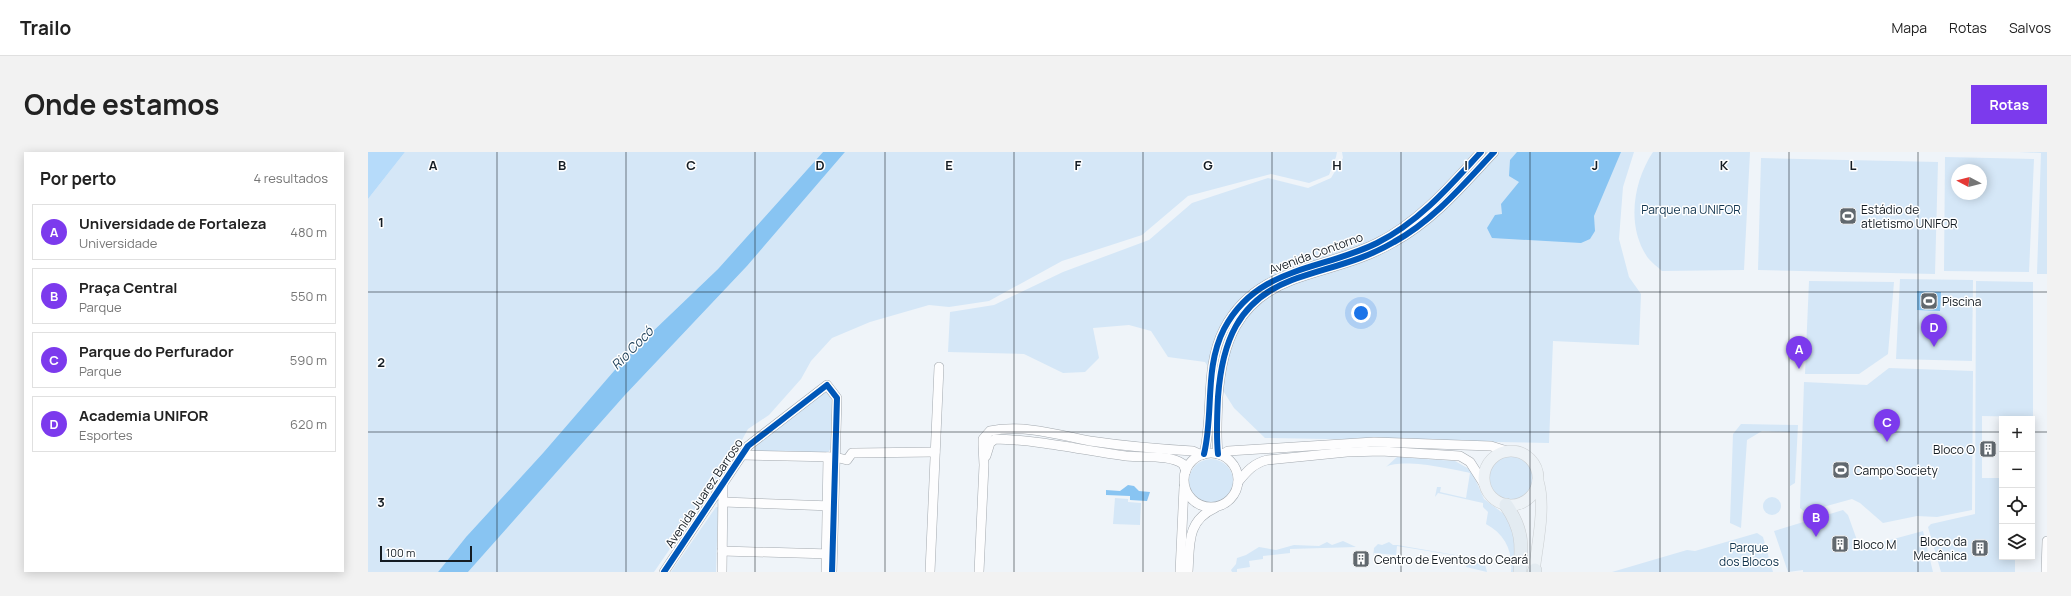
<!DOCTYPE html>
<html lang="pt">
<meta charset="utf-8">
<style>
body{margin:0;font-family:Manrope,sans-serif;background:#f2f2f2;color:#222}
.controls{position:absolute;right:12px;bottom:12px;display:grid;overflow:hidden;border-radius:0px;box-shadow:0 2px 10px #0003}
.controls button{width:36px;height:36px;display:grid;place-items:center;padding:0;border:0;border-bottom:1px solid #e0e0e0;background:#fff;color:#222;font:20px sans-serif}
.compass{position:absolute;left:1583px;top:12px;width:36px;height:36px;border-radius:50%;background:#fff;box-shadow:0 2px 10px #0003;rotate:277deg}
.scale{position:absolute;left:12px;bottom:10px;width:92px;box-sizing:border-box;padding-left:4px;border:2px solid #141c23;border-top:0;font-size:11px;line-height:14px;white-space:nowrap;color:#141c23;-webkit-text-stroke:3px #fff;paint-order:stroke}
.you{position:absolute;left:993px;top:161px;width:14px;height:14px;margin:-10px;border:3px solid #fff;border-radius:50%;background:#1a73e8;box-shadow:0 0 0 6px #1a73e833}
.badge{display:grid;place-items:center;width:26px;height:26px;border-radius:50%;background:#7c3aed;color:#fff;font-size:13px;font-weight:700}
.pin{position:absolute;translate:-50% -33px;filter:drop-shadow(0 1px 2px #0008)}
.pin::after{content:'';position:absolute;top:21px;width:14px;height:12px;background:inherit;clip-path:polygon(0 0,100% 0,50% 100%)}
.list{margin:0;padding:0;list-style:none}
h2{display:flex;justify-content:space-between;align-items:center;height:52px;margin:0;padding:0 16px;font-size:17px}
h2 small{font-size:13px;font-weight:400;color:#767676}
.list li{display:grid;grid-template-columns:26px 1fr auto;gap:12px;align-items:center;box-sizing:border-box;height:56px;margin:0 8px 8px;padding:0 8px;border:1px solid #e0e0e0;border-radius:0px}
.list b{display:block;font-size:15px;white-space:nowrap}
.list p{margin:0;font-size:13px;white-space:nowrap;color:#767676}
.list em{font-size:13px;font-style:normal;color:#767676}
.icon{flex:none;width:22px;height:22px;fill:none;stroke:currentColor;stroke-width:2;stroke-linecap:round;stroke-linejoin:round}
.map{position:relative;flex:none;width:1679px;height:420px;overflow:hidden;border-radius:0px}
header{display:flex;align-items:center;gap:24px;box-sizing:border-box;height:56px;padding:0 20px;background:#fff;border-bottom:1px solid #e0e0e0}
header strong{font-size:19px}
nav{display:flex;gap:22px;margin-inline-start:auto;font-size:14px}
.intro{display:flex;align-items:center;justify-content:space-between;box-sizing:border-box;height:96px;padding:0 24px}
h1{margin:0;font-size:28px}
.button{padding:10px 18px;border-radius:0px;background:#7c3aed;color:#fff;font-size:14px;font-weight:700}
main{display:flex;gap:24px;padding:0 24px}
aside{flex:1;background:#fff;border-radius:0px;box-shadow:0 2px 10px #0003}
.map>svg:first-child{display:block}
</style>
<header>
<strong>Trailo</strong>
<nav><a>Mapa</a><a>Rotas</a><a>Salvos</a></nav>
</header>
<div class="intro"><h1>Onde estamos</h1><a class="button">Rotas</a></div>
<main>
<aside>
<h2>Por perto<small>4 resultados</small></h2>
<ul class="list">
<li><span class="badge">A</span><div><b>Universidade de Fortaleza</b><p>Universidade</p></div><em>480 m</em></li>
<li><span class="badge">B</span><div><b>Praça Central</b><p>Parque</p></div><em>550 m</em></li>
<li><span class="badge">C</span><div><b>Parque do Perfurador</b><p>Parque</p></div><em>590 m</em></li>
<li><span class="badge">D</span><div><b>Academia UNIFOR</b><p>Esportes</p></div><em>620 m</em></li>
</ul>
</aside>
<div class="map">
<svg width="1679" height="420" viewBox="0 0 1679 420">
<rect width="100%" height="100%" fill="#eff4f9"/>
<g fill="#d5e7f7" fill-rule="evenodd">
<path d="M 37,0 L 455,0 L 350,117 L 258,205 L 175,301 L 98,385 L 70,420 L 0,420 L 0,47 Z"/>
<path d="M 477,0 L 969,0 L 968,5 L 961,23 L 941,31 L 903,22 L 820,44 L 774,83 L 694,109 L 621,149 L 581,155 L 561,153 L 502,170 L 464,186 L 443,209 L 433,227 L 401,263 L 380,277 L 363,308 L 286,420 L 100,420 L 257,243 L 379,114 Z"/>
<path d="M 974,0 L 1266,0 L 1255,35 L 1251,87 L 1261,125 L 1273,142 L 1271,193 L 1185,189 L 1181,291 L 897,286 L 866,256 L 837,210 L 800,205 L 783,179 L 761,173 L 725,176 L 731,206 L 717,220 L 695,221 L 656,202 L 580,200 L 582,160 L 626,153 L 695,120 L 781,88 L 824,51 L 900,26 L 940,36 L 963,26 L 975,6 Z"/>
<path d="M 1285,0 L 1382,0 L 1376,118 L 1294,119 C 1290,115 1284,111 1280,106 C 1258,75 1265,30 1285,0 Z"/>
<path d="M 1651,0 L 1679,0 L 1679,122 L 1669,122 L 1673,1 Z"/>
<path d="M 1577,5 L 1666,7 L 1661,120 L 1576,119 ZM 1589,18 L 1613,18 L 1613,42 L 1589,42 Z"/>
<path d="M 1393,6 L 1570,10 L 1567,122 L 1390,118 Z"/>
<path d="M 1532,127 L 1605,128 L 1604,209 L 1528,207 Z"/>
<path d="M 1441,129 L 1526,130 L 1520,202 L 1491,222 L 1437,222 Z"/>
<path d="M 1608,129 L 1665,130 L 1665,265 L 1614,264 L 1614,326 L 1634,326 L 1634,405 L 1647,405 L 1647,420 L 1573,420 L 1560,375 L 1563,372 L 1607,362 Z"/>
<path d="M 1521,216 L 1605,219 L 1604,358 L 1569,365 L 1549,364 L 1515,371 L 1492,351 L 1484,347 L 1437,360 L 1432,356 L 1436,230 L 1499,233 Z"/>
<path d="M 456,239 L 459,239 L 464,243 L 465,292 L 460,301 L 387,300 L 386,297 L 389,293 Z"/>
<path d="M 1373,272 L 1430,273 L 1427,331 L 1422,334 L 1422,280 L 1394,279 L 1379,288 L 1373,376 L 1362,371 L 1365,282 Z"/>
<circle cx="1143" cy="326" r="22"/>
<path d="M 1029,305 L 1087,309 L 1103,318 L 1116,347 L 1136,362 L 1147,379 L 1147,420 L 1143,420 C 1145,399 1137,382 1118,372 L 1120,360 L 1115,355 L 1115,351 L 1070,341 L 1067,345 L 1069,335 L 1073,335 L 1072,340 L 1098,346 L 1102,321 C 1084,317 1034,306 1018,315 Z"/>
<circle cx="843" cy="329" r="22"/>
<circle cx="1404" cy="354" r="9"/>
<path d="M 747,346 L 760,347 L 760,350 L 773,351 L 772,373 L 745,372 Z"/>
<path d="M 348,355 L 350,355 L 348,420 L 303,420 Z"/>
<path d="M 1475,358 L 1480,363 L 1490,391 L 1496,395 L 1555,379 L 1565,420 L 1435,420 L 1435,418 L 1420,420 L 1406,379 Z"/>
<path d="M 1389,381 L 1395,385 L 1405,420 L 1244,420 L 1319,398 L 1327,399 Z"/>
<path d="M 975,389 L 988,395 L 922,397 L 922,401 L 895,404 L 895,407 L 881,409 L 882,415 L 869,417 L 869,420 L 864,420 L 863,418 L 868,412 L 869,406 L 878,403 L 891,395 L 908,398 L 926,393 L 951,394 L 959,390 L 964,393 Z"/>
<path d="M 1021,390 L 1025,393 L 1029,393 L 1105,406 L 1106,411 L 1117,412 L 1119,420 L 1098,415 L 1099,410 L 1090,408 L 1091,404 L 1029,394 L 1028,403 L 1006,401 L 1005,406 L 1006,396 L 1010,392 L 1014,393 Z"/>
</g>
<path fill="#b6dbfa" d="M 0,0 L 37,0 L 0,47 Z"/>
<g fill="#88c4f2">
<path d="M 455,0 L 477,0 L 379,114 L 257,243 L 100,420 L 70,420 L 98,385 L 175,301 L 258,205 L 350,117 Z"/>
<path d="M 1149,0 L 1253,0 L 1226,64 L 1227,79 L 1222,87 L 1213,91 L 1124,86 L 1119,76 L 1127,63 L 1134,62 L 1133,52 L 1151,30 L 1141,24 L 1142,8 Z"/>
<path d="M 1549,139 L 1573,140 L 1572,159 L 1549,158 Z"/>
<path d="M 760,333 L 766,334 L 771,339 L 782,340 L 779,349 L 762,348 L 762,344 L 738,343 L 738,338 L 752,339 Z"/>
</g>
<g fill="none" stroke-linecap="round" stroke-linejoin="round">
<defs>
<g id="minor">
<circle cx="843" cy="328" r="27"/>
<path d="M 836,302 C 846,261 836,216 856,177 C 889,114 953,119 1009,91 C 1051,70 1082,34 1113,0"/>
<path d="M 850,302 C 848,283 849,264 850,245 C 854,191 869,149 924,128 C 960,115 992,110 1026,90 C 1066,68 1095,33 1126,0"/>
<path d="M 374,303 L 467,305 L 479,308 L 484,301 L 487,301 L 567,300"/>
<path d="M 853,303 L 860,299 L 1006,290 L 1123,294 L 1139,299"/>
<path d="M 618,304 L 622,291 L 627,287 C 672,288 714,298 758,304 C 776,306 800,302 815,312 L 818,319"/>
<path d="M 870,330 C 879,319 886,311 899,308 L 979,300 L 1013,299 L 1092,304 L 1102,310 L 1116,332"/>
<path d="M 355,350 L 464,354"/>
<path d="M 354,399 L 463,402"/>
<path d="M 296,420 L 380,294 L 459,233 L 469,246 L 464,420"/>
<path d="M 354,420 L 355,331"/>
<path d="M 458,420 L 460,305"/>
<path d="M 562,420 L 571,215"/>
<path d="M 611,420 L 616,313 L 615,293 L 615,287 L 622,279 C 654,272 691,283 722,289 C 756,294 790,297 825,299 L 834,303"/>
<path d="M 812,420 L 816,335"/>
<path d="M 820,420 C 822,393 818,369 847,356"/>
<path d="M 1678,420 L 1679,389"/>
</g>
<g id="major">
<circle cx="1143" cy="326" r="27"/>
<path d="M 1166,420 C 1169,393 1178,355 1170,329"/>
</g>
<g id="highway">
<path d="M 1138,353 C 1155,378 1154,392 1152,420"/>
<path d="M 1166,420 L 1167,418"/>
</g>
</defs>
<use href="#minor" stroke="#a3a9af" stroke-width="10"/>
<use href="#major" stroke="#caced1" stroke-width="12"/>
<use href="#highway" stroke="#caced1" stroke-width="14"/>
<use href="#minor" stroke="#fdfdfe" stroke-width="9"/>
<use href="#major" stroke="#edf2f6" stroke-width="11"/>
<use href="#highway" stroke="#e3ebf1" stroke-width="13"/>
<defs>
<g id="cycleway">
<path d="M 836,302 C 846,261 836,216 856,177 C 889,114 953,119 1009,91 C 1051,70 1082,34 1113,0"/>
<path d="M 850,302 C 848,283 849,264 850,245 C 854,191 869,149 924,128 C 960,115 992,110 1026,90 C 1066,68 1095,33 1126,0"/>
<path d="M 296,420 L 380,294 L 459,233 L 469,246 L 464,420"/>
</g>
</defs>
<use href="#cycleway" stroke="#fff" stroke-width="8"/>
<use href="#cycleway" stroke="#0057b8" stroke-width="6"/>
</g>
<path fill="none" stroke="#141c23" stroke-width="1" stroke-opacity="0.55" d="M 129,0 L 129,420M 258,0 L 258,420M 387,0 L 387,420M 517,0 L 517,420M 646,0 L 646,420M 775,0 L 775,420M 904,0 L 904,420M 1033,0 L 1033,420M 1162,0 L 1162,420M 1292,0 L 1292,420M 1421,0 L 1421,420M 1550,0 L 1550,420M 0,140 L 1679,140M 0,280 L 1634,280M 1664,280 L 1679,280"/>
<defs>
<symbol id="stadium-square" viewBox="-11 -11 22 22"><rect x="-9" y="-9" width="18" height="18" rx="4" fill="#61686e" stroke="#fff"/><path d="M0-5a6.5 5 0 1 0 0 10a6.5 5 0 1 0 0-10ZM-3.5-1.8h7v3.6h-7Z" fill="#fff"/></symbol>
<symbol id="building-square" viewBox="-11 -11 22 22"><rect x="-9" y="-9" width="18" height="18" rx="4" fill="#61686e" stroke="#fff"/><path d="M-4-6H4V6H1V3H-1V6H-4ZM-2.5-4.3h1.7v1.8h-1.7ZM.8-4.3h1.7v1.8H.8ZM-2.5-1h1.7V.8h-1.7ZM.8-1h1.7V.8H.8Z" fill="#fff"/></symbol>
</defs>
<g fill-rule="evenodd">
<use href="#stadium-square" x="1470" y="54" width="20" height="20"/>
<use href="#stadium-square" x="1551" y="139" width="20" height="20"/>
<use href="#building-square" x="1610" y="287" width="20" height="20"/>
<use href="#stadium-square" x="1463" y="308" width="20" height="20"/>
<use href="#building-square" x="1462" y="382" width="20" height="20"/>
<use href="#building-square" x="1602" y="386" width="20" height="20"/>
<use href="#building-square" x="983" y="397" width="20" height="20"/>
</g>
<g text-anchor="middle" dominant-baseline="central" stroke-width="3" stroke-linejoin="round" paint-order="stroke">
<g font-size="12" fill="#11344e" stroke="#fff">
<text x="1323" y="57">Parque na UNIFOR</text>
<text x="1381" y="395">Parque<tspan x="1381" dy="14">dos Blocos</tspan></text>
</g>
<g font-size="12" fill="#141c23" stroke="#fff" text-anchor="start">
<text x="1493" y="57">Estádio de<tspan x="1493" dy="14">atletismo UNIFOR</tspan></text>
<text x="1574" y="149">Piscina</text>
<text x="1607" y="297" text-anchor="end">Bloco O</text>
<text x="1486" y="318">Campo Society</text>
<text x="1599" y="389" text-anchor="end">Bloco da<tspan x="1599" dy="14">Mecânica</tspan></text>
<text x="1485" y="392">Bloco M</text>
<text x="1006" y="407">Centro de Eventos do Ceará</text>
</g>
<g font-size="12" fill="#141c23" stroke="#fff">
<text transform="translate(948 101) rotate(-20)">Avenida Contorno</text>
<text transform="translate(336 341) rotate(-56)">Avenida Juarez Barroso</text>
</g>
<g font-size="13" font-style="italic" fill="#193c56" stroke="#fff">
<text transform="translate(264 196) rotate(-46)">Rio Cocó</text>
</g>
</g>
<g font-size="13" text-anchor="middle" font-weight="bold" fill="#141c23" stroke="#fff" stroke-width="3" stroke-linejoin="round" paint-order="stroke">
<text x="65" y="18">A</text>
<text x="194" y="18">B</text>
<text x="323" y="18">C</text>
<text x="452" y="18">D</text>
<text x="581" y="18">E</text>
<text x="710" y="18">F</text>
<text x="840" y="18">G</text>
<text x="969" y="18">H</text>
<text x="1098" y="18">I</text>
<text x="1227" y="18">J</text>
<text x="1356" y="18">K</text>
<text x="1485" y="18">L</text>
<text x="13" y="75">1</text>
<text x="13" y="215">2</text>
<text x="13" y="355">3</text>
</g>
</svg>
<div class="controls">
<button>+</button>
<button>−</button>
<button><svg class="icon" aria-label="locate" viewBox="0 0 24 24"><circle cx="12" cy="12" r="6"/><path d="M12 2v4M12 18v4M2 12h4M18 12h4"/></svg></button>
<button><svg class="icon" aria-label="layers" viewBox="0 0 24 24"><path d="M12 4l9 5-9 5-9-5zM3 14l9 5 9-5"/></svg></button>
</div>
<svg class="compass" viewBox="-18 -18 36 36"><path d="M0-13l5 13h-10z" fill="#e53935"/><path d="M0 13l5-13h-10z" fill="#767676"/></svg>
<div class="scale">100 m</div>
<div class="you"></div>
<div class="pin badge" style="left:1431px;top:217px">A</div>
<div class="pin badge" style="left:1448px;top:385px">B</div>
<div class="pin badge" style="left:1519px;top:290px">C</div>
<div class="pin badge" style="left:1566px;top:195px">D</div>
</div>
</main>
